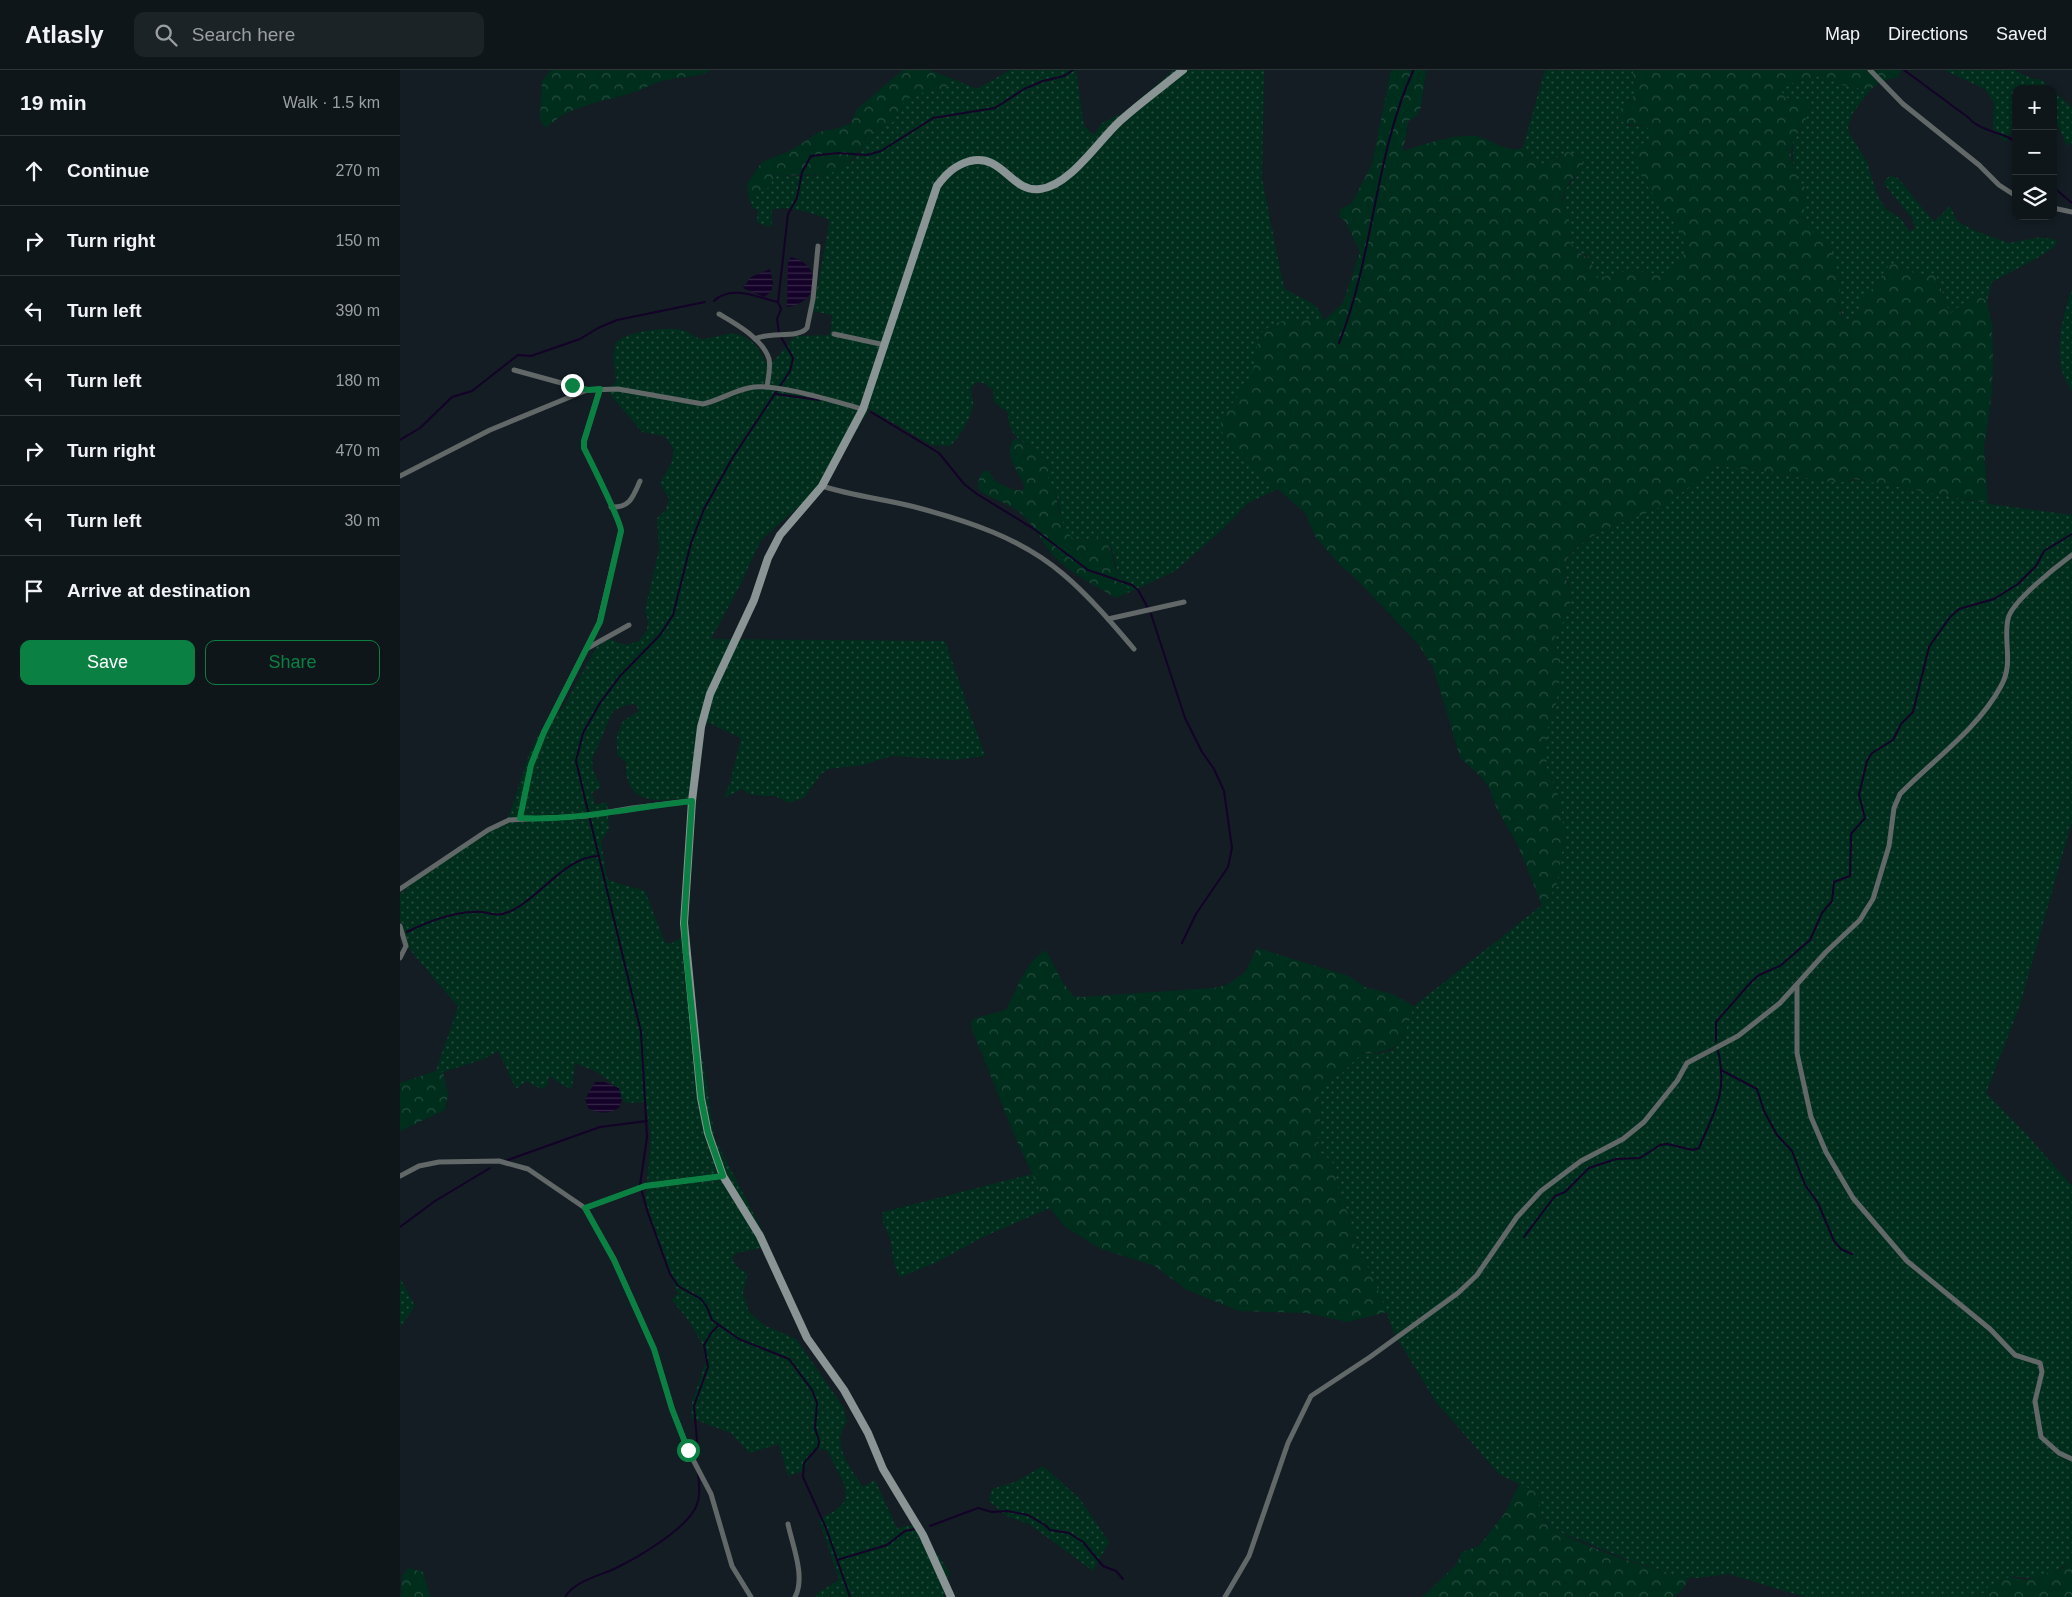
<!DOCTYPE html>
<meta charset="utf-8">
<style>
body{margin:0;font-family:Arial,sans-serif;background:#1c2327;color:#f1f3f6}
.controls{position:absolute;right:15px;top:15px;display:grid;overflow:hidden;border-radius:10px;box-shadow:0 2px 8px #0003}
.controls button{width:45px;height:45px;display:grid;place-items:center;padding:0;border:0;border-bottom:1px solid #2e3539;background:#0e161a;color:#f1f3f6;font:25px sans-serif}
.stop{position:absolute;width:15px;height:15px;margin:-11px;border:4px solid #0b8043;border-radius:50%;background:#fff}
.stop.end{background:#0b8043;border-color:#fff;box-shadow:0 1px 5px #0008}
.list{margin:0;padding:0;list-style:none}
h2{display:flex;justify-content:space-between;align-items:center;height:65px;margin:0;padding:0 20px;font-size:21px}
h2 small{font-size:16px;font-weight:400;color:#9b9fa2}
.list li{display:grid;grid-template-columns:32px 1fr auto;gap:15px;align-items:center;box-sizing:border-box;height:70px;padding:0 20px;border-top:1px solid #2e3539}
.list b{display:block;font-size:19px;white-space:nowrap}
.list em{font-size:16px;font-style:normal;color:#9b9fa2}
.actions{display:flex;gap:10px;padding:15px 20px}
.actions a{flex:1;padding:11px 0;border:1px solid #0b8043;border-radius:10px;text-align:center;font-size:18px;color:#0b8043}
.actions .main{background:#0b8043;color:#fff}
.icon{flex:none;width:28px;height:28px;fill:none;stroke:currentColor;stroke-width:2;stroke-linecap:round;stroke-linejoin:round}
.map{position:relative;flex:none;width:1672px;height:1527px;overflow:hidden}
header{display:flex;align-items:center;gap:30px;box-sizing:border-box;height:70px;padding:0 25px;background:#0e161a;border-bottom:1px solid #2e3539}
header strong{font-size:24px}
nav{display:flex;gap:28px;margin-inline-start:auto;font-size:18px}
.search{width:350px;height:45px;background:#1c2327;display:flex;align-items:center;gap:12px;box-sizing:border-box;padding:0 18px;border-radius:10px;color:#9b9fa2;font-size:19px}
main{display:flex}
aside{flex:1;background:#0e161a}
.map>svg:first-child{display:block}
</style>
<header>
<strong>Atlasly</strong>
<div class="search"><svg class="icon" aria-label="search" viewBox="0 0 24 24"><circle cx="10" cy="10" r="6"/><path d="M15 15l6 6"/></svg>Search here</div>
<nav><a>Map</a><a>Directions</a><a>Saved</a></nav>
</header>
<main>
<aside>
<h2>19 min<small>Walk · 1.5 km</small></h2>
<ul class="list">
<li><svg class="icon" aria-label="ahead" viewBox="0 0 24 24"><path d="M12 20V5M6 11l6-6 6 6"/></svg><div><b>Continue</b></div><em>270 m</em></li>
<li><svg class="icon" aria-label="right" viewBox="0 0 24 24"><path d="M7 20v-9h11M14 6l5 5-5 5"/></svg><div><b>Turn right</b></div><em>150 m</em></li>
<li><svg class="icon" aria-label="left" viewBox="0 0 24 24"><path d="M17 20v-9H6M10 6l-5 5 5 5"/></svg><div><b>Turn left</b></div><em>390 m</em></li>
<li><svg class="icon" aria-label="left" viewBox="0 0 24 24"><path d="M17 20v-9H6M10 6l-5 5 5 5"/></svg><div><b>Turn left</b></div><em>180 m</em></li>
<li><svg class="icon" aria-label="right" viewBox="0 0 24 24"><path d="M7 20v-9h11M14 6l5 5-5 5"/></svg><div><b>Turn right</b></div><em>470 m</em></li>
<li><svg class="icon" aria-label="left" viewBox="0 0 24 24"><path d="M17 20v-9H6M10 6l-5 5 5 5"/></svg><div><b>Turn left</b></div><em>30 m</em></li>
<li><svg class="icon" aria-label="arrive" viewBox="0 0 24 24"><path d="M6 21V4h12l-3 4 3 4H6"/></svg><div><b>Arrive at destination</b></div></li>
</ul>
<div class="actions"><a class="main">Save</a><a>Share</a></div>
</aside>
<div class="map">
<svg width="1672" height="1527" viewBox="0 0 1672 1527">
<defs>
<pattern id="grass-dots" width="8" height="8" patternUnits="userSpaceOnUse" patternTransform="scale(1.25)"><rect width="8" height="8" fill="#002e1d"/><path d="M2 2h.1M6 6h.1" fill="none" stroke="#254c3e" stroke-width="1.8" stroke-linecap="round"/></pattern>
<pattern id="forest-crowns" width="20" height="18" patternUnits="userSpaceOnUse" patternTransform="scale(1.25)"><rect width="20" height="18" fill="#002e1d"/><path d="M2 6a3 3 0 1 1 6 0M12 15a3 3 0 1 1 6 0" fill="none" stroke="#254c3e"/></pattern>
<pattern id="water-rules" width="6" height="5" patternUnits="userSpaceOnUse" patternTransform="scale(1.25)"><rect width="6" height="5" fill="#140228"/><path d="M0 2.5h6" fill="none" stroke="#362747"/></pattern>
</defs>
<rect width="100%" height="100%" fill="#131d23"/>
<g fill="url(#grass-dots)">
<path d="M 610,0 L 676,0 L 684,56 L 694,65 L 702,53 L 723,43 L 774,0 L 864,0 L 862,109 L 884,218 C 896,228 922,231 923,251 L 858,270 C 858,285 855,302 847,315 C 838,329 827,339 821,355 L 833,374 L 848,386 L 852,396 L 878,419 L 848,433 L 823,459 L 775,501 L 730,522 L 718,502 L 712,479 L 697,467 L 679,471 C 661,466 661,441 657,426 C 655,420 649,415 648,409 C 648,403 649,399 647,394 C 638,369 609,380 608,343 L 594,332 L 593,320 L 583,313 L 577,312 C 565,320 575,327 573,337 C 570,349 559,368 550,376 L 531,375 L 469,339 L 428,410 L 361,470 L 339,517 L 311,569 L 545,571 L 585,686 L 555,690 L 492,686 L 462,695 L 429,699 L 421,704 L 405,727 L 389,733 L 375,726 L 363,726 L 349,724 L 342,719 L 324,728 L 330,713 L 341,668 L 309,653 L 305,654 L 296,727 C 263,730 224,740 226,692 L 217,685 L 217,665 L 223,651 L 239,641 L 235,634 L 226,635 L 213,641 L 192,689 L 193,700 L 201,717 L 192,723 L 195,735 L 207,732 L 209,759 L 201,771 L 207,808 L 211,811 L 245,821 L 265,873 L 272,873 L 284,866 L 315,1069 L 366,1168 L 361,1178 L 337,1183 L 332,1187 L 336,1196 L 348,1204 L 343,1223 L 349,1242 L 364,1255 L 396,1269 L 444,1338 L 447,1352 C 430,1374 450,1397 463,1417 L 475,1410 L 497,1458 L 517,1454 L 550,1503 L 543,1515 L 544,1527 L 416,1527 L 416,1524 L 439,1510 L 419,1449 C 465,1430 440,1411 428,1381 L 423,1379 L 415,1380 L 403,1401 L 388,1406 L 379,1374 L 349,1383 L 331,1363 L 291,1348 L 292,1332 L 306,1291 L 302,1274 L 289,1251 L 271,1229 L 278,1225 L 245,1131 L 251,1071 L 246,1032 L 227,1033 L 222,1029 L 212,1013 L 197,1002 L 175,993 L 172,1018 L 166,1017 L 149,1006 L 147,1016 L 141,1019 L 126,1011 L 116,1019 L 98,981 L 84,989 L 37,1004 L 36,1001 L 58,937 L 6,875 L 0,858 L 0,824 L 55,779 L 105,751 L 109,746 L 129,684 L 138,666 L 145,656 L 163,638 L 202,567 L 226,575 L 239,571 L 247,560 L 248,550 L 245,540 L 259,480 L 257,448 L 265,441 L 269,429 L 260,413 L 271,394 L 274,380 L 265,366 L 242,362 L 207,321 L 216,311 L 213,287 L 215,274 C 224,261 270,256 285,261 C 291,263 295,268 302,269 C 316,269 327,260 340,265 C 353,269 360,280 366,292 L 371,294 L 395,266 L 430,265 L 432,245 L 413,241 L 430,150 C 419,145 382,133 372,141 L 372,155 L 369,157 L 357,152 L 358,140 L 353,138 L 349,129 L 369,117 L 375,106 C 401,106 434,109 455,88 C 462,81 464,68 475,61 C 482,55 489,56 496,46 C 500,41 500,34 505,29 C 519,17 539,26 553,9 L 577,19 Z"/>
<path d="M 1145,0 L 1233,0 L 1234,25 L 1218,43 L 1228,56 C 1239,55 1249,54 1254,65 L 1237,78 C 1233,106 1257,127 1272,149 C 1277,158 1281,168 1286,177 C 1275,215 1258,200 1226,202 C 1216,202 1206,207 1195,208 L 1193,196 L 1187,186 L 1176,180 L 1169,171 L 1163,136 L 1166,119 L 1181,100 L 1160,85 L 1151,93 L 1146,95 L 1128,86 L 1123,77 Z"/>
<path d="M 1544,0 L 1614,0 L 1633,9 L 1640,9 L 1652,19 L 1616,19 L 1615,54 L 1606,72 L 1593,61 L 1594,33 L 1585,19 Z"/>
<path d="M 1420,6 L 1442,15 L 1470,20 L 1452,44 L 1448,57 L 1449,63 L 1467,92 L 1477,125 L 1486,139 L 1501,149 L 1510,162 L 1515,158 L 1512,148 L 1485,115 L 1485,110 L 1490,106 L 1498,108 L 1534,152 L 1550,136 L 1557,151 L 1573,160 L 1609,173 L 1641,167 L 1657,170 L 1655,176 L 1639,187 L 1592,212 L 1587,231 L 1580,227 L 1550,244 L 1539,212 L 1529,205 L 1522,209 C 1493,190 1497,186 1477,214 C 1473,220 1466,221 1463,228 C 1459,237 1460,247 1450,252 L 1444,251 L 1440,237 L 1440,211 L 1419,167 L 1411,162 L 1407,156 L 1403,143 L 1404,132 L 1406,128 L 1405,118 L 1393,101 L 1393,71 L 1403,55 L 1401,31 C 1391,30 1384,30 1381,20 L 1385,15 Z"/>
<path d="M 1653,20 L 1672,38 L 1672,73 L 1667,76 L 1653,43 Z"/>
<path d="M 1672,219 L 1672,321 L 1671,321 C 1669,316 1665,310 1663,304 C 1655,279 1663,243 1672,219 Z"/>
<path d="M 1315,395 L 1431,412 C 1444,412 1455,409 1468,411 L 1590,434 L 1672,445 L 1672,751 L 1620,935 L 1586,1023 L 1629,1067 L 1672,1116 L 1672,1491 C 1655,1502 1634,1512 1614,1506 L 1584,1523 L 1571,1527 L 1405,1527 L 1329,1504 L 1296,1508 L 1279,1506 L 1229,1490 L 1153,1459 L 1141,1445 L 1139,1424 L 1099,1404 L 1036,1332 L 994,1263 L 970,1200 L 955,1182 L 954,1160 L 939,1121 L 932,1091 L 920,1082 L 918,1067 L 921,1041 L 917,1020 L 921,1015 L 942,1003 L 961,984 L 982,983 L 992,980 L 998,975 L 1003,968 L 1014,936 L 1142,835 L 1156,818 L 1164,771 L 1161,732 L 1147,698 L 1146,684 L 1148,651 L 1154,645 L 1162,597 L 1154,569 C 1162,553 1172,537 1170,518 C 1169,509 1161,503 1166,493 C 1180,462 1234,450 1263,435 C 1281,425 1299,408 1315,395 Z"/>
<path d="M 632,1104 L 650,1138 L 583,1167 L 537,1192 L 500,1207 C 492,1194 493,1183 490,1169 C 487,1160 480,1152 483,1142 Z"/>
<path d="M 0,1208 L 15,1236 L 0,1257 Z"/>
<path d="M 643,1396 L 680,1429 L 709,1472 L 693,1501 L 629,1454 L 608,1447 L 589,1431 L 592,1419 L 615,1412 Z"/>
</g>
<g fill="url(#forest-crowns)">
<path d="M 151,0 L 311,0 C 300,8 284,6 271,9 C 259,11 249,16 238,21 C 209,31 169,34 146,58 L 140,50 L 142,11 Z"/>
<path d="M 503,0 L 529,0 L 553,9 L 544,19 L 521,23 L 505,30 L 493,52 L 475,60 L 445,98 L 428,104 L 375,106 L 369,117 L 349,129 L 347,114 L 362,92 L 390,81 L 419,62 L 439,58 L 451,53 L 457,39 Z"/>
<path d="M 991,0 L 1026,0 L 1021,37 L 1016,46 L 1008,51 L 1006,67 L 1002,81 C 1024,75 1052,64 1075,66 C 1090,68 1110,86 1123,77 L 1128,86 L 1146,95 L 1151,93 L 1166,82 L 1178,84 L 1182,88 L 1183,94 L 1181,100 L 1168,113 L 1162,130 L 1169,147 L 1169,171 L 1176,180 L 1191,191 L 1196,208 C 1206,207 1216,202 1227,202 C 1258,200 1275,215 1286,177 C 1281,168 1277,158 1272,149 C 1260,132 1229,99 1237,78 L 1253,66 C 1248,49 1231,60 1218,49 C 1217,37 1228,35 1234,25 L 1233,0 L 1501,0 L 1498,7 L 1480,12 L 1470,20 L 1442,15 L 1420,6 L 1385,15 L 1381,20 C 1385,32 1396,29 1406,32 L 1409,38 C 1408,51 1399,58 1394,70 C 1385,88 1396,107 1407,120 C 1408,131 1401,139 1405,150 C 1409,163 1418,163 1426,172 C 1433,179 1437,197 1439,208 C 1443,221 1434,241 1446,252 C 1461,252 1458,235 1464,226 C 1466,221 1472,220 1476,216 C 1482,209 1483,195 1495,194 C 1504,194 1515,205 1522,209 L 1532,203 L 1536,205 L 1550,244 L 1574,224 L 1587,231 L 1592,255 L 1593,289 L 1592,322 L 1584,378 L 1588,433 L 1454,409 L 1444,412 L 1431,412 L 1315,395 C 1299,408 1282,424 1264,435 C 1236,450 1177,462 1165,494 C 1161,505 1171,515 1171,527 C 1170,542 1161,556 1154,569 L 1162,597 L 1154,645 L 1148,651 L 1146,684 L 1147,698 L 1161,732 L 1164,771 L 1156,818 L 1142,835 L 1118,776 L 1096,737 L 1090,720 L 1084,710 L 1060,687 L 1033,597 L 1018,574 L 957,510 L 938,493 L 915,466 L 905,443 L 852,396 C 845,381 828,376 822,362 C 816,345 839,328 846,316 C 856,299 855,281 860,264 C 879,246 898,249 923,251 L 943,233 L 960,182 L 946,152 L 939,146 L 940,139 L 952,133 L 972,94 Z"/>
<path d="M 615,368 L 643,384 L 649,396 L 648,410 L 656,425 L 659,442 L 666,460 L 673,469 L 679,471 L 699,467 C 713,475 711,487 717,501 C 721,508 726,515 730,522 L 716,528 C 698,517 677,507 661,493 C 645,480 638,460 625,447 C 612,434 596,431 581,422 C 576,415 578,407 584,401 L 589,401 L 595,411 L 611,419 L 623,421 L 624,415 C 618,400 602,384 615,368 Z"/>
<path d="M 857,878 L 949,906 L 965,917 L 992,924 L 1014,936 C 1001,974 1004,981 961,984 L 942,1003 L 921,1015 L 917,1020 L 921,1041 L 918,1067 L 920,1082 L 932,1091 L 939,1121 L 954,1160 L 955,1182 L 970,1200 L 987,1242 L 947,1252 L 907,1243 L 839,1241 L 785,1219 L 755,1196 L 701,1179 L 665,1157 L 645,1132 L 615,1067 L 571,957 L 571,952 L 575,948 L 606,940 C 617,919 625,892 646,880 L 661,910 L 673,926 L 681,927 L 814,918 L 827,915 L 845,902 Z"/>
<path d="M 36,1001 L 37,1004 L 43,1002 L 48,1024 L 45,1040 L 0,1061 L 0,1013 Z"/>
<path d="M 1120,1413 L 1140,1425 C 1140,1435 1139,1443 1145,1451 C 1159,1470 1263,1504 1289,1507 L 1285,1516 L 1275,1527 L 1022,1527 L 1056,1495 L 1062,1482 L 1079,1476 L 1105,1443 Z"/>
<path d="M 1672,1491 L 1672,1527 L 1571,1527 L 1584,1523 L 1588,1517 L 1609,1507 L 1626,1510 L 1663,1498 Z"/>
<path d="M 8,1498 L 23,1502 L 30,1527 L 1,1527 L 2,1506 Z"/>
</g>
<g fill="url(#water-rules)">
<path d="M 391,187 C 424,196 421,232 387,237 L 388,193 Z"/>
<path d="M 370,199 L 373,213 L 371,222 L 364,227 L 343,218 L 351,207 Z"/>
<path d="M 195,1012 L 204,1012 L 219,1018 L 222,1029 L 219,1038 C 207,1044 200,1044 188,1038 L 185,1029 Z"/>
</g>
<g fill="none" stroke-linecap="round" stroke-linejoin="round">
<g stroke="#140228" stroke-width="2">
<path d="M 1504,0 L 1569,48 C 1580,62 1609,63 1616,73"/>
<path d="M 1653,117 L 1672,133"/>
<path d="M 314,231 C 331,214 359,228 378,232"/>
<path d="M 378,232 L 381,239 L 377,249 L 379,263"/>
<path d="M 378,232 L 388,144 L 397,128 L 402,102 L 411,86 L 438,83 L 467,85 L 481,81 L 533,48 L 595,38 L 624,19 L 643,11 L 664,6 L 673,0"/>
<path d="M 381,267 L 393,288 L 390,301 L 333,387 L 304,439 L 291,473 L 273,545 L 260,565 L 220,606 L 200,633 L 183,663 L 176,691 L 241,962 L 247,1067 L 240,1115 L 248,1143 L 270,1204 L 278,1216 L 301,1229 L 307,1237 L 312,1250 L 339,1269 L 389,1289 L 412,1320 L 417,1333 L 415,1358 L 419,1371 L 418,1377 L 404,1393 L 403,1407 L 426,1458 L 450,1527"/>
<path d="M 939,273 C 974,186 974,87 1013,1"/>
<path d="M 376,324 L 419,330"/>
<path d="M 471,342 L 539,383 L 564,414 L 577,424 L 634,459 L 688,500 L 732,515 L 738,520 L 748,538"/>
<path d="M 0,370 L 20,358 L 52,327 L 72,321 L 118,285 L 131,286 L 180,269 L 198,258 L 217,250 L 305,232"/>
<path d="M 751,544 L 785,648 L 802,682 L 814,699 L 824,721 L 832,778 L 828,797 L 796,844 L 782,873"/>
<path d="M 7,862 C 25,853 51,843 72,842 C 90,840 94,850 113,840 C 141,826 166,786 199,786"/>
<path d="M 1316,972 L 1316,952 L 1352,911 L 1359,905 L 1380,896 L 1410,870 L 1422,843 L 1432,831 L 1434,812 L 1450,806 L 1451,764 L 1465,748 L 1459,725 L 1467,691 L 1472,683 L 1493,670 L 1501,654 L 1513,642 L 1529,577 L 1550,547 L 1559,539 L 1594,529 L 1618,514 L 1636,496 L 1644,481 L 1672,464"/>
<path d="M 1321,1000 L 1357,1019 L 1364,1041 L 1377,1065 L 1392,1081 L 1405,1115 L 1418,1133 L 1434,1171 L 1441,1179 L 1452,1184"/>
<path d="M 105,1091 L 200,1057 L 247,1051"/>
<path d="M 0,1157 L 35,1131 L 90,1098"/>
<path d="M 1124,1167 L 1155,1126 L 1165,1122 L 1189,1098 L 1216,1089 L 1240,1088 L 1260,1075 L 1267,1074 L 1293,1080 L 1299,1078 C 1314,1041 1328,1024 1318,981"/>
<path d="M 298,1382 L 294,1336 L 308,1297 L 304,1275 L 311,1263 L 318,1256"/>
<path d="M 530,1456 L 578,1438 L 592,1442 L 607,1441 L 628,1445 L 645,1455 L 650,1460 L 669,1463 L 683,1472 L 703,1496 L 716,1501 L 723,1509"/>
<path d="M 437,1490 L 487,1475 L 505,1461 L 515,1459"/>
<path d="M 165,1527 C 175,1511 198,1506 214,1499 C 237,1488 285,1460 296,1437 C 301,1426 299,1415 298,1403"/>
</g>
<g stroke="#626868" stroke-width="5">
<path d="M 1470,0 L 1503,34 L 1579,95 L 1599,115 L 1616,126"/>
<path d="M 1653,138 L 1672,142"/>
<path d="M 319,244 C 336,254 363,269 369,289 C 371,298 368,308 367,317"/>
<path d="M 434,264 L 485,275"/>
<path d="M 355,269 C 369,261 398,269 407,258 L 413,229 L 418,176"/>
<path d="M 114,300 L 187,320"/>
<path d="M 0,406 L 90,360 L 187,320 L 218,319 L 303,334 C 321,330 336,319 354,317 C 379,314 436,332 463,339"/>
<path d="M 422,416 C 453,426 484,429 515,437 C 568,451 621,468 663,504 C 689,526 712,553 734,579"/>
<path d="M 211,437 C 230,438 233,427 240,411"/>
<path d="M 708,549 L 784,532"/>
<path d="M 186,579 L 229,555"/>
<path d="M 120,748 L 131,695 L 144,662 L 199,553 L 221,461 C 221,451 191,393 184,378 L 184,371 L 200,319"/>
<path d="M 0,819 L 88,760 L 109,750 L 186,746 L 232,738 L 292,731"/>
<path d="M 0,856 L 6,876 L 0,888"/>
<path d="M 1397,916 L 1397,983 L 1411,1047 L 1426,1082 L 1453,1128 L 1507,1191 L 1590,1259 L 1615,1285 L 1640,1293 L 1642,1302 L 1635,1331 L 1641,1367 L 1659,1383 L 1672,1389"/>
<path d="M 0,1106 L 19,1096 L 39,1092 L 99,1091 L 128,1099 L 185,1138 L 214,1189 L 254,1279 L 272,1339 L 288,1380 L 311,1424 L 332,1496 L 351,1527"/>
<path d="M 185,1138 L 245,1116 L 323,1106"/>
<path d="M 388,1454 C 392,1474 406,1507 395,1527"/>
<path d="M 825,1527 L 849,1486 L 888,1373 L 911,1326 L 970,1287 L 1058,1223 L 1077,1205 L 1117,1147 L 1141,1121 L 1181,1091 L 1223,1069 L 1244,1052 L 1277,1011 L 1287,993 L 1338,966 L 1380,933 L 1426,882 L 1460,850 L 1466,840 L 1473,829 L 1489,776 L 1494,738 L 1500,724 C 1534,689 1578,659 1601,616 C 1614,593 1603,572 1608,549 C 1611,532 1657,496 1672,485"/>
</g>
<path stroke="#8a9494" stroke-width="8" d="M 551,1527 L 523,1465 L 483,1399 L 468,1363 L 444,1320 L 407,1268 L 360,1166 L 323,1106 L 308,1063 L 301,1028 L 284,853 L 292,731 L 301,657 L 310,624 L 354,530 L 368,488 L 380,465 L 422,416 L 463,339 L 537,116 C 546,104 555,95 570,91 C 603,83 611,123 640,119 C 670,116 699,70 720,51 C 740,33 762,17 783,0"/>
</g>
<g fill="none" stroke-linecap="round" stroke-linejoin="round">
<path stroke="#0b8043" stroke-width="6" d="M 172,315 L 188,320 L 200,319 L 184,371 L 184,378 C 191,392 221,452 221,461 L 200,552 L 144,662 L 131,695 L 120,748 C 177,751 235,737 292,731 L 284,853 L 286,884 L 301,1028 L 308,1063 L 323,1106 L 245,1116 L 185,1138 L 214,1190 L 254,1279 L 272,1339 L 288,1380"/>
</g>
</svg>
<div class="controls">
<button>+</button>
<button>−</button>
<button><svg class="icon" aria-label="layers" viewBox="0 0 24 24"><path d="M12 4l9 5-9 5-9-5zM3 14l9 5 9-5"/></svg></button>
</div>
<div class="stop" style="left:288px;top:1380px"></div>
<div class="stop end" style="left:172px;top:315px"></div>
</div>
</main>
